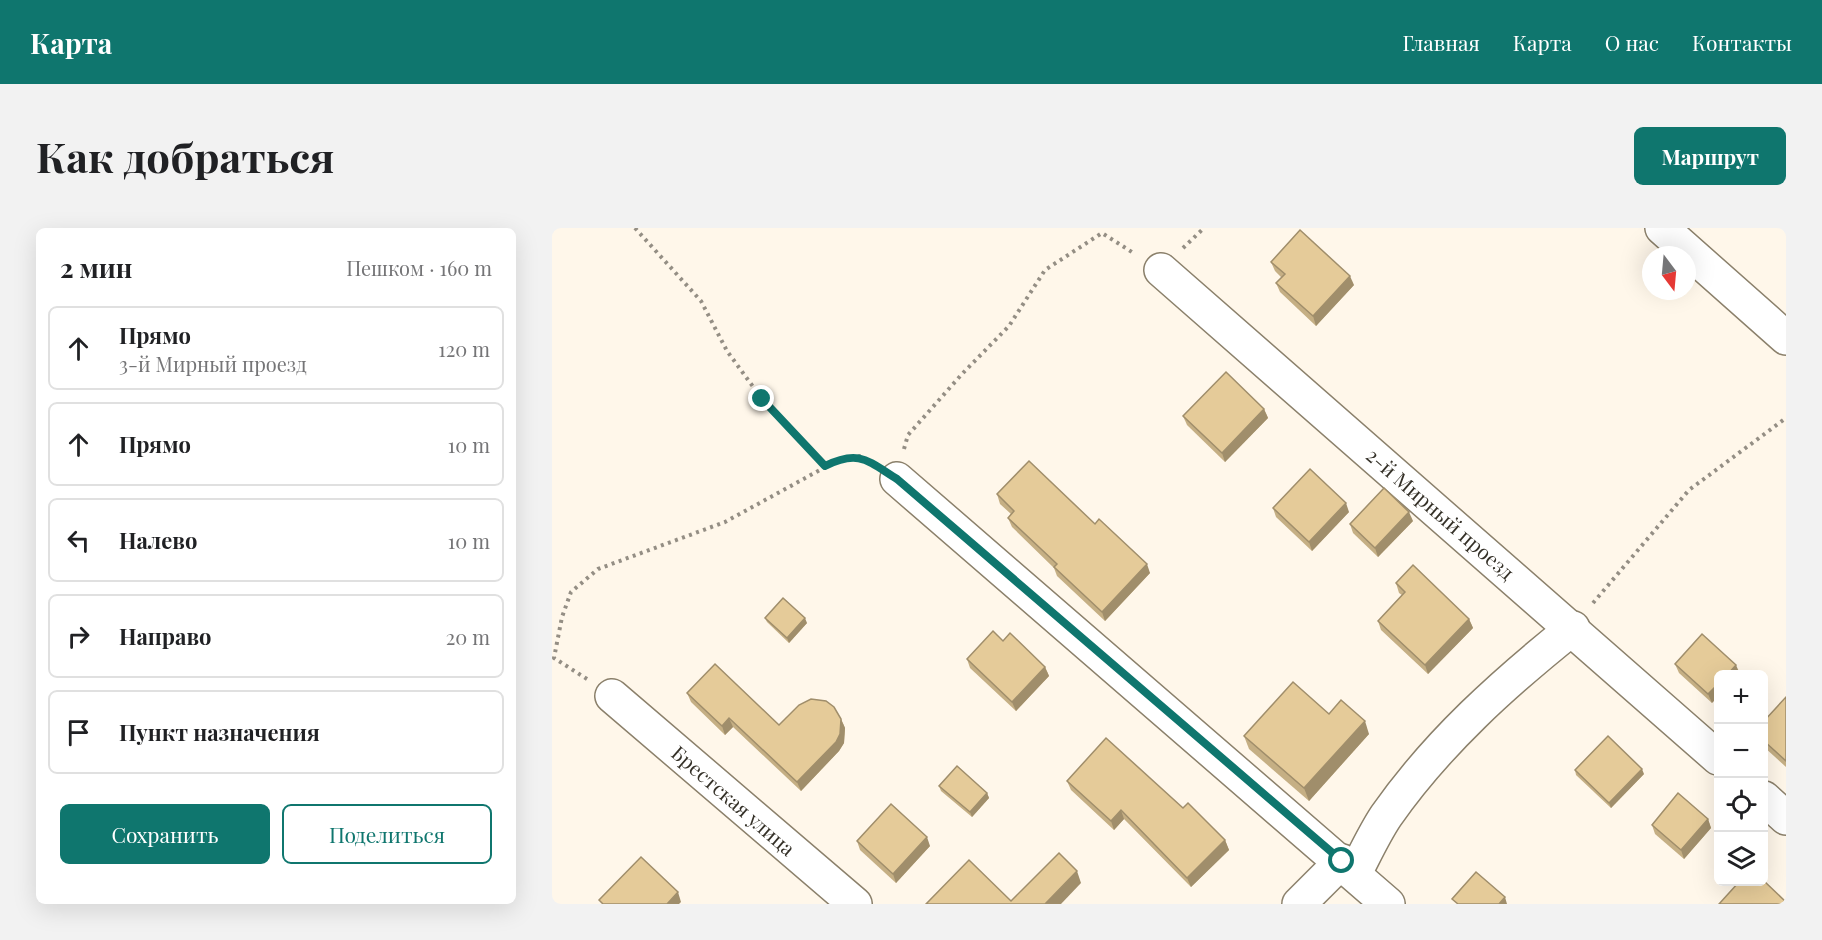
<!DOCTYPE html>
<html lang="ru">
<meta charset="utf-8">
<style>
body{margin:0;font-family:"Playfair Display",serif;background:#f2f2f2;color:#202124}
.controls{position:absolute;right:18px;bottom:18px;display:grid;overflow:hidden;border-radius:9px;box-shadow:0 6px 24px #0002}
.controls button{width:54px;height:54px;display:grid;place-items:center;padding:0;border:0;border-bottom:2px solid #e0e0e0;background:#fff;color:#202124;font:30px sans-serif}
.compass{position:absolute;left:1090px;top:18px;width:54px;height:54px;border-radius:50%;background:#fff;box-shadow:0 6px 24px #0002;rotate:164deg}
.stop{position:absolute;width:18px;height:18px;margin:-14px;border:4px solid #0f766e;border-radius:50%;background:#fff}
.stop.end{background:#0f766e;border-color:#fff;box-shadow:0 2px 6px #0008}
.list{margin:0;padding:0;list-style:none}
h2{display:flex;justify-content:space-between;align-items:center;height:78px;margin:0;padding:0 24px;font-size:26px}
h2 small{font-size:20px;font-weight:400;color:#757577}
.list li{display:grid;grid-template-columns:39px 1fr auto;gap:18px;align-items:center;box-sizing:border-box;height:84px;margin:0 12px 12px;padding:0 12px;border:2px solid #e0e0e0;border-radius:9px}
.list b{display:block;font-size:22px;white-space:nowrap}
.list p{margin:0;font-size:20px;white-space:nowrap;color:#757577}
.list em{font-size:20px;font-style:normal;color:#757577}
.actions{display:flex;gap:12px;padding:18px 24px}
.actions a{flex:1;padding:14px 0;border:2px solid #0f766e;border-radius:9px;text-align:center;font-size:21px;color:#0f766e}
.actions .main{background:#0f766e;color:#fff}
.icon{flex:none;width:33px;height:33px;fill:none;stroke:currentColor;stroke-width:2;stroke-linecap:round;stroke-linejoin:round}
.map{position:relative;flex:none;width:1234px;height:676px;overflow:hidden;border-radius:9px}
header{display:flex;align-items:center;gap:36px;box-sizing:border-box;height:84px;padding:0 30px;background:#0f766e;color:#fff}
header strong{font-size:28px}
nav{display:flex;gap:33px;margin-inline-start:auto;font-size:21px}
.intro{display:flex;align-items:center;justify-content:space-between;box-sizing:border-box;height:144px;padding:0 36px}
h1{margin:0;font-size:42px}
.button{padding:15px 27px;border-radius:9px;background:#0f766e;color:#fff;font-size:21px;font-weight:700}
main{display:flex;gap:36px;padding:0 36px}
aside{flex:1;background:#fff;border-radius:9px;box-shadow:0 6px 24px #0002}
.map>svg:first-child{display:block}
</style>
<header>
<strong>Карта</strong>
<nav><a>Главная</a><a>Карта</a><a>О нас</a><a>Контакты</a></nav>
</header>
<div class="intro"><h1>Как добраться</h1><a class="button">Маршрут</a></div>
<main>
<aside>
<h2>2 мин<small>Пешком · 160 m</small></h2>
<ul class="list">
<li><svg class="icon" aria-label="ahead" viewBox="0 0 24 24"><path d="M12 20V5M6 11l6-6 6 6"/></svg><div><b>Прямо</b><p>3-й Мирный проезд</p></div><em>120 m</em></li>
<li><svg class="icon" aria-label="ahead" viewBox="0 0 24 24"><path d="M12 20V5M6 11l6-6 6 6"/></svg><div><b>Прямо</b></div><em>10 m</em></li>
<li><svg class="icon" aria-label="left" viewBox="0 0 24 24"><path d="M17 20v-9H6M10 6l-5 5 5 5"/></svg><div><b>Налево</b></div><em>10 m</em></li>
<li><svg class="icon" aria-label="right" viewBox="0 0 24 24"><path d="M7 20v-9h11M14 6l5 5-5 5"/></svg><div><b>Направо</b></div><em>20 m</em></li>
<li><svg class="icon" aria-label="arrive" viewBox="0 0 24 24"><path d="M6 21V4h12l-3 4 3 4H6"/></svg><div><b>Пункт назначения</b></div></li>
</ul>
<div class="actions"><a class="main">Сохранить</a><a>Поделиться</a></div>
</aside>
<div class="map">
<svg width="1234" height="676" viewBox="0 0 1234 676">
<rect width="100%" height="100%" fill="#fff7ea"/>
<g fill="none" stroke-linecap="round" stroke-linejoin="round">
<defs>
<g id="minor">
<path d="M 1110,0 L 1234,110"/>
<path d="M 609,42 L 1166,530"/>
<path d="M 345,251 L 836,676"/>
<path d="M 60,468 L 303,676"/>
<path d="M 1212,570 L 1234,590"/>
<path d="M 803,645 C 813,626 822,606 834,588 C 885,515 952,455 1021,400"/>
<path d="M 747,676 L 790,633"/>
</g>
</defs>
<use href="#minor" stroke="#8b806b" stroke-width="36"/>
<g stroke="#948e84" stroke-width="4" stroke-dasharray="3 4.5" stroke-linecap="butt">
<path d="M 83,0 L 149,73 L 175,123 L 210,171 L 273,238"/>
<path d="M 631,20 L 652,0"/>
<path d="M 352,221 L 356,207 L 410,146 L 457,98 L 493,42 L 550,5 L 583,26"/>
<path d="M 1041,375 L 1137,262 L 1234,190"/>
<path d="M 35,451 L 2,430 L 10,389 L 19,364 L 46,341 L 173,294 L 288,231 L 309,228 L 319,235"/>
</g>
<use href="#minor" stroke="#fff" stroke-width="33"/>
</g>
<g fill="#c5af84">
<path d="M 719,34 L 802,57 L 764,98 L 728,64 L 724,55 L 730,50 L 723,43 Z"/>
<path d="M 712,181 L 716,190 L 673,234 L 635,197 L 631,188 Z"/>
<path d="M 445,266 L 543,296 L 598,345 L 553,393 L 505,348 L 502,340 L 460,299 L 456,290 L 459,286 L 448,276 Z"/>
<path d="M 721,280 L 797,284 L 760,323 L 724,289 Z"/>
<path d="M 861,293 L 826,329 L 801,305 L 798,296 Z"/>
<path d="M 844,355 L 917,391 L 921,400 L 876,446 L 829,402 L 826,393 L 850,367 L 847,365 Z"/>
<path d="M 213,390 L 255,395 L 237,415 L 215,394 Z"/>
<path d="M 451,413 L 493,439 L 497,448 L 464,483 L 418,440 L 415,431 Z"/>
<path d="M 1123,436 L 1188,446 L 1167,447 L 1160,475 L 1127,445 Z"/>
<path d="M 135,465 L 227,497 L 289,491 L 293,500 L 292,515 L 287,523 L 249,563 L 181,499 L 173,507 L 139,474 Z"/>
<path d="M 1234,469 L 1234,539 L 1212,519 L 1212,493 Z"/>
<path d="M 777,486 L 817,506 L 757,573 L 697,521 L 692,508 Z"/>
<path d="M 1023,542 L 1092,546 L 1059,580 L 1024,547 Z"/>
<path d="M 515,553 L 631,580 L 673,612 L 677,622 L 639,659 L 572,591 L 562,602 L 519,562 Z"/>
<path d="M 387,558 L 435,565 L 437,570 L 420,589 L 389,563 Z"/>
<path d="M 1156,591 L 1159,600 L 1132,631 L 1103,606 L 1100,597 Z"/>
<path d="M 305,613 L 378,618 L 344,655 L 308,622 Z"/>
</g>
<g fill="#a08e6b">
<path d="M 798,48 L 802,57 L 764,98 L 761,88 Z"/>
<path d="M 712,181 L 716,190 L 673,234 L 670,225 Z"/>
<path d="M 794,275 L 797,284 L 760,323 L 757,314 Z"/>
<path d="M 857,284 L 861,293 L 826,329 L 823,320 Z"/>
<path d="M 595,336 L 598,345 L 553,393 L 550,384 Z"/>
<path d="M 253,390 L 255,395 L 237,415 L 235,410 Z"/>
<path d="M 917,391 L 921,400 L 876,446 L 873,437 Z"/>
<path d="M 1184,437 L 1188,446 L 1187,447 L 1175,447 Z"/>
<path d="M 493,439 L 497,448 L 464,483 L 460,474 Z"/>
<path d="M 1167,455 L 1167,468 L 1160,475 L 1156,466 Z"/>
<path d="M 177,490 L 181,499 L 173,507 L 170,498 Z"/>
<path d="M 289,491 L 293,500 L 292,515 L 287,523 L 249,563 L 245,554 Z"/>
<path d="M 813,493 L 817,506 L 757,573 L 752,560 Z"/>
<path d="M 1090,541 L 1092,546 L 1059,580 L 1057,575 Z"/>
<path d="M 435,565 L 437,570 L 420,589 L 418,584 Z"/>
<path d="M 569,582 L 572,591 L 562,602 L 559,593 Z"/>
<path d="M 1156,591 L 1159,600 L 1132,631 L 1129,622 Z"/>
<path d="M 375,609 L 378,618 L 344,655 L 341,646 Z"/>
<path d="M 673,612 L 677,622 L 639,659 L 635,650 Z"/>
<path d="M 525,643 L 529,655 L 509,676 L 493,676 Z"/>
<path d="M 126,664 L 129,674 L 127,676 L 115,676 Z"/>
<path d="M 953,669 L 955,676 L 947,676 Z"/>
</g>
<g fill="#e5cb99" stroke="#a08e6b" stroke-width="1.5">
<path d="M 748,2 L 798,48 L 761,88 L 724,55 L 733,46 L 719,34 Z"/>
<path d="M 674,144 L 712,181 L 670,225 L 631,188 Z"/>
<path d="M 477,233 L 543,296 L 547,291 L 595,336 L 550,384 L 502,339 L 505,336 L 456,290 L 462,283 L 445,266 Z"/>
<path d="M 758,241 L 794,275 L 757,314 L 721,280 Z"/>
<path d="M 832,260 L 857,284 L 823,320 L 798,296 Z"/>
<path d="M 861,337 L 917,391 L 873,437 L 826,393 L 853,364 L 844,355 Z"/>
<path d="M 231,370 L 253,390 L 235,410 L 213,390 Z"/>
<path d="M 441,403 L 451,413 L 458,405 L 493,439 L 460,474 L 415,431 Z"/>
<path d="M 1150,406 L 1184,437 L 1175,447 L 1167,447 L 1167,455 L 1156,466 L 1123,436 Z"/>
<path d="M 163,436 L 227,497 L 247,477 L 259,471 L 274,473 L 282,479 L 289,491 L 288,506 L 284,514 L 245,554 L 177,490 L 170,498 L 135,465 Z"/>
<path d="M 741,454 L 777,486 L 789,472 L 813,493 L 752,560 L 692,508 Z"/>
<path d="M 1234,469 L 1234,533 L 1212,513 L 1212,493 Z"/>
<path d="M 1056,508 L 1090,541 L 1057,575 L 1023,542 Z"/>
<path d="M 554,510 L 631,580 L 636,575 L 673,612 L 635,650 L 569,582 L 559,593 L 515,553 Z"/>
<path d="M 405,538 L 435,565 L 418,584 L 387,558 Z"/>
<path d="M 1126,565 L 1156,591 L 1129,622 L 1100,597 Z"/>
<path d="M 339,576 L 375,609 L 341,646 L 305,613 Z"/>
<path d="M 507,625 L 525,643 L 493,676 L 374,676 L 417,632 L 459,673 Z"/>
<path d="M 89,629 L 126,664 L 115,676 L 51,676 L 47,672 Z"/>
<path d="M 924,644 L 953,669 L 947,676 L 906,676 L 900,671 Z"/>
<path d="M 1212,653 L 1234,674 L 1234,676 L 1167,676 L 1187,654 Z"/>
</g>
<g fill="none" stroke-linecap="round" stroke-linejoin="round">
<path stroke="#0f766e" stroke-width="8" d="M 210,171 L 273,238 C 307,221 316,233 345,251 L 790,633"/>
</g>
<g text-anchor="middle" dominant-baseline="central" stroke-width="6" stroke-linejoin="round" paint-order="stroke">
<g font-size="20" fill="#353128" stroke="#fff">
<text transform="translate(889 285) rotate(41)">2-й Мирный проезд</text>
<text transform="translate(182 572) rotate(41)">Брестская улица</text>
</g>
</g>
</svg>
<div class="controls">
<button>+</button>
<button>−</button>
<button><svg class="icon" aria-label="locate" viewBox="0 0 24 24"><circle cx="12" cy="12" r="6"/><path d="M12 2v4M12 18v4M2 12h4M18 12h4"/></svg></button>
<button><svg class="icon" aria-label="layers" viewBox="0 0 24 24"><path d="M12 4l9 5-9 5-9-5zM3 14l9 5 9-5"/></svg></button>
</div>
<svg class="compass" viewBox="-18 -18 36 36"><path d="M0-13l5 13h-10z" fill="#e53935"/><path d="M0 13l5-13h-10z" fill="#757577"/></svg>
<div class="stop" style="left:790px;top:633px"></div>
<div class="stop end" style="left:210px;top:171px"></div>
</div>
</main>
